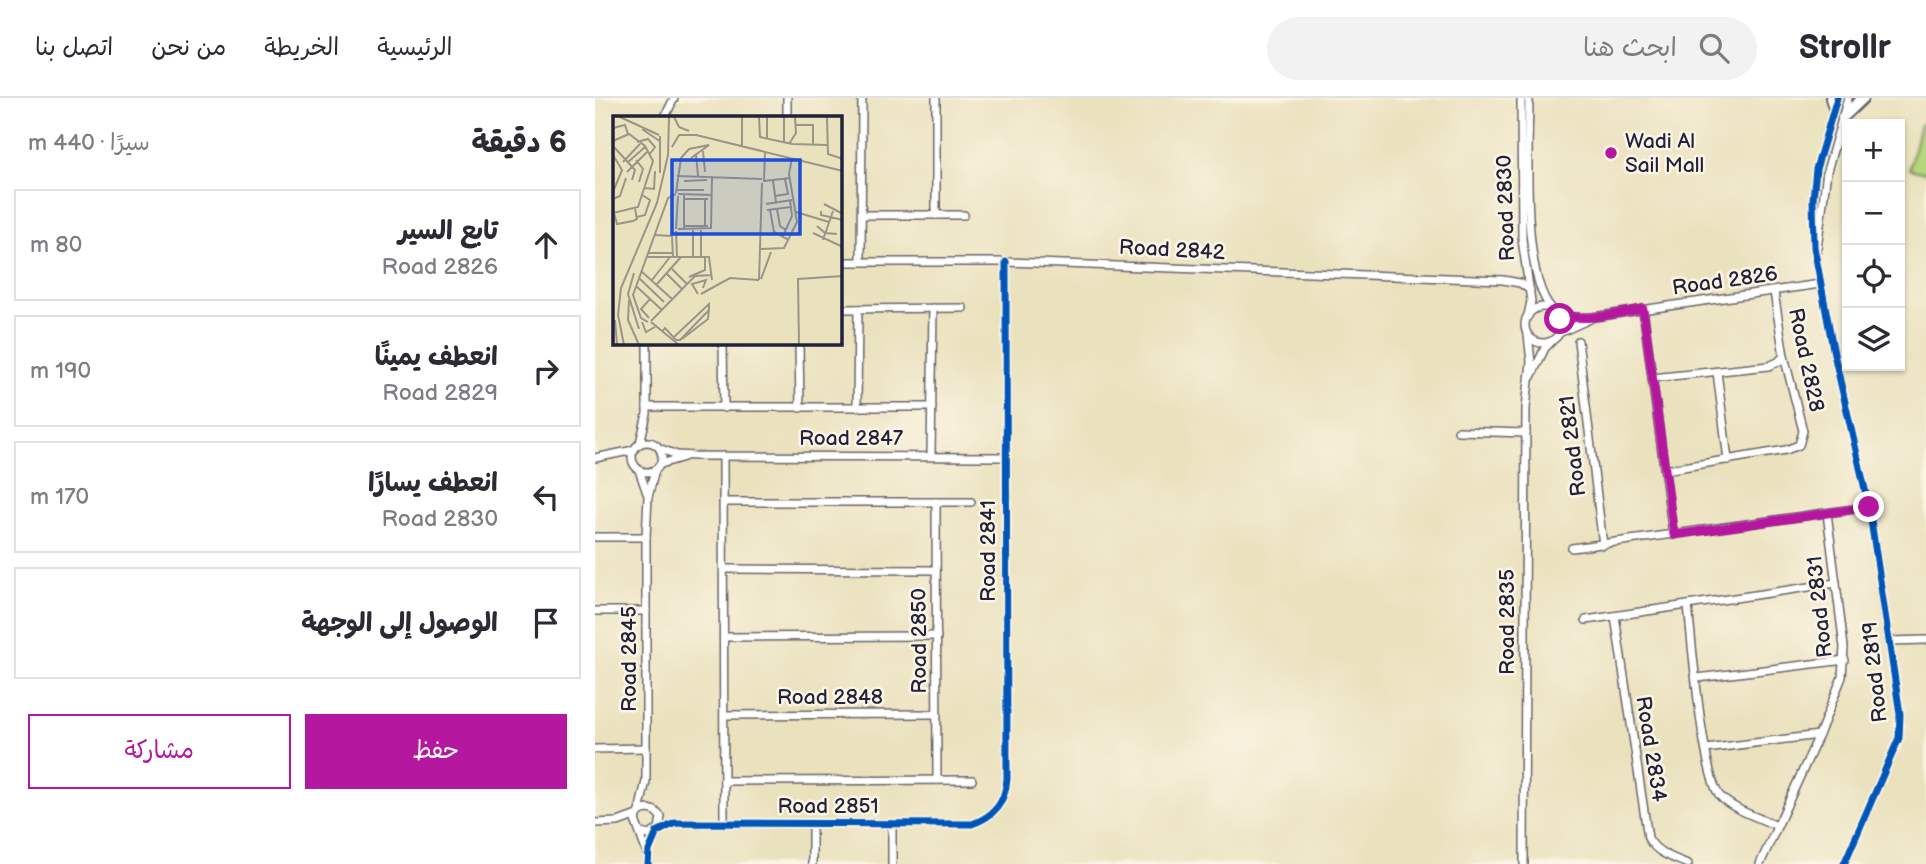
<!DOCTYPE html>
<html lang="ar">
<meta charset="utf-8">
<style>
body{margin:0;font-family:"Balsamiq Sans","Playpen Sans Arabic",sans-serif;background:#f2f2f3;color:#2b2b33;direction:rtl}
.controls{position:absolute;right:21px;top:21px;display:grid;overflow:hidden;border-radius:0px;box-shadow:0 2px 5px #0004}
.controls button{width:63px;height:63px;display:grid;place-items:center;padding:0;border:0;border-bottom:2px solid #e1e1e2;background:#fff;color:#2b2b33;font:35px sans-serif}
.stop{position:absolute;width:21px;height:21px;margin:-16px;border:5px solid #b5179e;border-radius:50%;background:#fff}
.stop.end{background:#b5179e;border-color:#fff;box-shadow:0 2px 7px #0008}
.list{margin:0;padding:0;list-style:none}
h2{display:flex;justify-content:space-between;align-items:center;height:91px;margin:0;padding:0 28px;font-size:30px}
h2 small{font-size:23px;font-weight:400;color:#7c7c81}
.list li{display:grid;grid-template-columns:46px 1fr auto;gap:21px;align-items:center;box-sizing:border-box;height:112px;margin:0 14px 14px;padding:0 14px;border:2px solid #e1e1e2;border-radius:0px}
.list b{display:block;font-size:26px;white-space:nowrap}
.list p{margin:0;font-size:23px;white-space:nowrap;color:#7c7c81}
.list em{font-size:23px;font-style:normal;color:#7c7c81}
.actions{display:flex;gap:14px;padding:21px 28px}
.actions a{flex:1;padding:16px 0;border:2px solid #b5179e;border-radius:0px;text-align:center;font-size:24px;color:#b5179e}
.actions .main{background:#b5179e;color:#fff}
.icon{flex:none;width:38px;height:38px;fill:none;stroke:currentColor;stroke-width:2;stroke-linecap:round;stroke-linejoin:round}
.map{position:relative;flex:none;width:1331px;height:766px;overflow:hidden;direction:ltr}
header{display:flex;align-items:center;gap:42px;box-sizing:border-box;height:98px;padding:0 35px;background:#fff;border-bottom:2px solid #e1e1e2}
header strong{font-size:33px}
nav{display:flex;gap:38px;margin-inline-start:auto;font-size:24px}
.search{width:490px;height:63px;background:#f2f2f3;display:flex;align-items:center;gap:18px;box-sizing:border-box;padding:0 24px;border-radius:38px;color:#7c7c81;font-size:26px}
main{display:flex}
aside{flex:1;background:#fff}
.map>svg:first-child{display:block}
</style>
<header>
<strong>Strollr</strong>
<div class="search"><svg class="icon" aria-label="search" viewBox="0 0 24 24"><circle cx="10" cy="10" r="6"/><path d="M15 15l6 6"/></svg>ابحث هنا</div>
<nav><a>الرئيسية</a><a>الخريطة</a><a>من نحن</a><a>اتصل بنا</a></nav>
</header>
<main>
<div class="map">
<svg width="1331" height="766" viewBox="0 0 1331 766">
<rect width="100%" height="100%" fill="#fcf5e5"/>
<filter id="ink" filterUnits="userSpaceOnUse"><feTurbulence type="fractalNoise" baseFrequency=".0143" numOctaves="2"/><feDisplacementMap in="SourceGraphic" scale="14" xChannelSelector="R" yChannelSelector="G"/><feConvolveMatrix kernelMatrix="1 2 1 2 8 2 1 2 1" color-interpolation-filters="sRGB"/></filter>
<filter id="wash" filterUnits="userSpaceOnUse"><feTurbulence type="fractalNoise" baseFrequency=".00686" numOctaves="4" result="noise"/><feDisplacementMap in="SourceGraphic" scale="28" xChannelSelector="R" yChannelSelector="G"/><feGaussianBlur stdDeviation="1.57" result="paint"/><feColorMatrix in="noise" values="0 0 0 0 0 0 0 0 0 0 0 0 0 0 0 0 0 1.4 0 .05"/><feComposite in="paint" operator="in"/></filter>
<g filter="url(#wash)">
<rect width="100%" height="100%" fill="#eae1bd"/>
<path fill="#b5d67d" stroke="#6c7c5c" stroke-width="2" d="M 1325,26 L 1331,28 L 1331,75 L 1314,71 Z"/>
</g>
<g filter="url(#ink)">
<g fill="none" stroke-linecap="round" stroke-linejoin="round">
<defs>
<g id="street">
<path d="M 192,0 L 192,19"/>
<path d="M 341,0 L 341,117"/>
<path d="M 926,0 L 927,141 L 936,203 L 933,218"/>
<path d="M 934,0 C 934,44 924,190 962,215 C 972,221 987,219 998,219 L 1225,186"/>
<path d="M 1242,0 L 1221,71 L 1218,101 L 1219,149 L 1239,256 L 1274,409 L 1305,616 L 1304,640 L 1249,766"/>
<path d="M 70,19 L 79,0"/>
<path d="M 267,117 L 369,117"/>
<path d="M 1221,158 L 1232,73 L 1253,0"/>
<path d="M 266,163 L 267,0"/>
<path d="M 245,164 L 411,164 L 908,182 L 925,185 L 935,192"/>
<circle cx="948" cy="227" r="18"/>
<path d="M 245,211 L 368,210"/>
<path d="M 1048,211 L 1078,437"/>
<path d="M 964,235 L 995,221"/>
<path d="M 983,243 L 1008,447"/>
<path d="M 128,245 L 129,310"/>
<path d="M 204,245 L 205,310"/>
<path d="M 1122,274 L 1133,362"/>
<path d="M 936,279 L 950,250 L 956,244"/>
<path d="M 1057,280 L 1174,268 L 1183,264 L 1189,258"/>
<path d="M 52,309 L 337,309"/>
<path d="M 262,309 L 263,211"/>
<path d="M 863,333 L 931,335"/>
<circle cx="52" cy="359" r="15"/>
<path d="M 45,345 L 52,316 L 52,245"/>
<path d="M 66,351 L 82,357 L 100,358 L 411,359"/>
<path d="M 336,357 L 338,210"/>
<path d="M 128,358 L 129,725"/>
<path d="M 0,360 L 39,352"/>
<path d="M 66,366 L 89,359"/>
<path d="M 44,372 L 52,395"/>
<path d="M 1070,372 L 1191,352 L 1204,347 L 1208,333 L 1189,258 L 1179,194"/>
<path d="M 129,404 L 376,404"/>
<path d="M 341,404 L 342,682"/>
<path d="M 0,439 L 51,439"/>
<path d="M 977,450 L 1274,409"/>
<path d="M 129,471 L 341,472"/>
<path d="M 1093,508 C 1097,543 1107,677 1125,698 C 1138,712 1165,720 1182,728"/>
<path d="M 0,513 L 51,513"/>
<path d="M 1020,518 L 1053,740 C 1061,755 1078,760 1093,766"/>
<path d="M 991,522 L 1241,485"/>
<path d="M 129,539 L 342,538"/>
<path d="M 1294,543 L 1331,542"/>
<path d="M 1102,580 L 1250,562"/>
<path d="M 129,617 L 342,616"/>
<path d="M 0,651 L 51,650"/>
<path d="M 1111,651 L 1224,637"/>
<path d="M 129,683 L 377,682"/>
<path d="M 44,714 L 51,683 L 51,439 L 53,399 L 60,372"/>
<path d="M 0,725 L 23,724 L 42,717"/>
<path d="M 217,725 L 217,766"/>
<path d="M 297,726 L 297,766"/>
<path d="M 46,735 L 54,737 L 64,731 L 66,719 L 60,713 C 51,709 43,712 40,722 L 52,755"/>
<path d="M 53,766 L 54,753 L 62,734 L 80,725 L 377,726 C 400,718 410,704 412,681 L 411,164"/>
<path d="M 929,766 L 931,310 L 936,264 L 933,237"/>
<path d="M 1165,766 L 1224,637 L 1247,579 L 1249,549 L 1232,415"/>
</g>
<g id="primary">
<path d="M 1236,0 L 1239,10"/>
<path d="M 1248,19 L 1268,0"/>
</g>
</defs>
<use href="#street" stroke="#686568" stroke-width="10"/>
<use href="#primary" stroke="#686568" stroke-width="14"/>
<use href="#street" stroke="#fff" stroke-width="7"/>
<use href="#primary" stroke="#fff" stroke-width="10"/>
<defs>
<g id="cycleway">
<path d="M 1242,0 L 1221,71 L 1218,101 L 1219,149 L 1239,256 L 1274,409 L 1305,616 L 1304,640 L 1249,766"/>
<path d="M 53,766 L 54,753 L 62,734 L 80,725 L 377,726 C 400,718 410,704 412,681 L 411,164"/>
</g>
</defs>
<use href="#cycleway" stroke="#fcf5e5" stroke-width="11"/>
<use href="#cycleway" stroke="#0057b8" stroke-width="7"/>
</g>
</g>
<g fill="none" stroke-linecap="round" stroke-linejoin="round" filter="url(#ink)">
<path stroke="#b5179e" stroke-width="9" d="M 965,221 L 959,213 C 985,227 1020,215 1048,211 L 1079,437 L 1274,409"/>
</g>
<circle fill="#b5179e" stroke="#fcf5e5" stroke-width="2.5" cx="1016" cy="55" r="7"/>
<g text-anchor="middle" dominant-baseline="central" stroke-width="5" stroke-linejoin="round" paint-order="stroke">
<g font-size="21" fill="#22223b" stroke="#fcf5e5" text-anchor="start">
<text x="1030" y="43">Wadi Al<tspan x="1030" dy="24">Sail Mall</tspan></text>
</g>
<g font-size="21" fill="#22223b" stroke="#fcf5e5">
<text transform="translate(911 110) rotate(-92)">Road 2830</text>
<text transform="translate(577 152) rotate(3)">Road 2842</text>
<text transform="translate(1130 183) rotate(-8)">Road 2826</text>
<text transform="translate(1211 262) rotate(78)">Road 2828</text>
<text x="256" y="340">Road 2847</text>
<text transform="translate(978 348) rotate(-97)">Road 2821</text>
<text transform="translate(393 453) rotate(-90)">Road 2841</text>
<text transform="translate(1225 509) rotate(-96)">Road 2831</text>
<text transform="translate(912 524) rotate(-90)">Road 2835</text>
<text transform="translate(324 543) rotate(-90)">Road 2850</text>
<text transform="translate(34 561) rotate(-90)">Road 2845</text>
<text transform="translate(1280 574) rotate(-96)">Road 2819</text>
<text x="235" y="599">Road 2848</text>
<text transform="translate(1056 651) rotate(81)">Road 2834</text>
<text x="233" y="708">Road 2851</text>
</g>
</g>
<g transform="translate(18 18)">
<rect width="229" height="229" fill="#eae1bd"/>
<path fill="none" stroke="#9a9589" stroke-width="2" d="M 7,1 L 46,19M 61,1 L 66,11 L 76,15M 146,1 L 147,21 L 179,28 L 214,29M 154,1 L 154,23M 214,1 L 215,38 L 230,43M 182,9 L 200,9 L 200,28M 0,12 L 12,9 L 15,18M 29,13 L 48,26M 83,19 L 230,55M 0,25 L 16,18 L 32,30 L 40,45 L 25,91 L 0,97M 24,26 L 35,23 L 42,31 L 36,39M 171,27 L 171,1M 176,28 L 183,17 L 182,1M 0,30 L 22,54 L 19,64M 129,30 L 129,1M 59,31 L 66,19 L 85,19M 90,35 L 92,56M 152,36 L 151,65 L 177,62M 83,38 L 85,60M 0,39 L 9,54 L 0,76M 23,44 L 30,53 L 26,66M 10,46 L 27,28M 15,46 L 32,31M 14,56 L 34,36M 47,57 L 47,20M 64,60 L 149,63M 71,65 L 94,64M 160,65 L 163,86M 32,72 L 41,73 L 42,55M 64,74 L 91,74M 63,77 L 68,42 L 76,33 L 96,29 L 78,42M 65,78 L 99,79M 71,79 L 71,114M 162,80 L 175,78 L 172,63M 0,83 L 7,80 L 13,62M 71,83 L 95,83M 92,83 L 92,110M 153,88 L 179,84M 211,88 L 230,98M 164,93 L 167,110 L 173,114M 154,94 L 178,91M 157,94 L 161,116 L 176,124M 208,95 L 208,99 L 230,104M 183,96 L 216,106M 1,97 L 4,108 L 20,105 L 24,103 L 22,93M 24,101 L 32,99 L 37,84 L 29,79M 71,110 L 95,110M 204,110 L 212,117 L 224,118M 63,113 L 65,80M 65,113 L 98,112 L 99,60M 80,114 L 80,141M 88,114 L 88,141M 63,115 L 64,141M 200,117 L 230,131M 41,119 L 59,120 L 60,141M 170,120 L 179,100 L 177,84M 210,124 L 220,95M 148,133 L 171,132 L 184,106 L 176,58 L 179,42M 35,137 L 60,137M 33,141 L 96,141 L 99,164M 59,153 L 74,168M 28,155 L 59,183M 21,157 L 15,178 L 26,213M 54,158 L 69,173M 76,161 L 92,154 L 92,141M 26,162 L 51,186M 148,163 L 158,136M 39,164 L 57,141M 146,164 L 149,67M 44,168 L 68,141M 23,170 L 49,194M 85,178 L 79,168 L 93,164 L 90,172M 88,178 L 117,162 L 146,164M 16,184 L 15,204 L 26,229M 36,202 L 28,193 L 37,183M 2,204 L 4,229M 38,205 L 82,160 L 99,159M 29,206 L 33,216 L 42,211M 35,206 L 28,202 L 20,179 L 55,82 L 63,78M 38,206 L 66,229M 49,216 L 52,212 L 63,224 L 67,224 L 96,194 L 96,188 L 61,221M 69,223 L 95,203 L 96,193M 11,229 L 5,199 L 8,172 L 44,87 L 55,39 L 56,1M 186,229 L 185,163 L 230,160"/>
<path fill="#1d4ed8" fill-opacity="0.15" stroke="#1d4ed8" stroke-width="3.5" d="M 59,44 L 187,44 L 187,118 L 59,118 Z"/>
<rect width="229" height="229" fill="none" stroke="#22223b" stroke-width="3.5"/>
</g>
</svg>
<div class="controls">
<button>+</button>
<button>−</button>
<button><svg class="icon" aria-label="locate" viewBox="0 0 24 24"><circle cx="12" cy="12" r="6"/><path d="M12 2v4M12 18v4M2 12h4M18 12h4"/></svg></button>
<button><svg class="icon" aria-label="layers" viewBox="0 0 24 24"><path d="M12 4l9 5-9 5-9-5zM3 14l9 5 9-5"/></svg></button>
</div>
<div class="stop" style="left:965px;top:221px"></div>
<div class="stop end" style="left:1274px;top:409px"></div>
</div>
<aside>
<h2>6 دقيقة<small>سيرًا · 440 m</small></h2>
<ul class="list">
<li><svg class="icon" aria-label="ahead" viewBox="0 0 24 24"><path d="M12 20V5M6 11l6-6 6 6"/></svg><div><b>تابع السير</b><p>Road 2826</p></div><em>80 m</em></li>
<li><svg class="icon" aria-label="right" viewBox="0 0 24 24"><path d="M7 20v-9h11M14 6l5 5-5 5"/></svg><div><b>انعطف يمينًا</b><p>Road 2829</p></div><em>190 m</em></li>
<li><svg class="icon" aria-label="left" viewBox="0 0 24 24"><path d="M17 20v-9H6M10 6l-5 5 5 5"/></svg><div><b>انعطف يسارًا</b><p>Road 2830</p></div><em>170 m</em></li>
<li><svg class="icon" aria-label="arrive" viewBox="0 0 24 24"><path d="M6 21V4h12l-3 4 3 4H6"/></svg><div><b>الوصول إلى الوجهة</b></div></li>
</ul>
<div class="actions"><a class="main">حفظ</a><a>مشاركة</a></div>
</aside>
</main>
